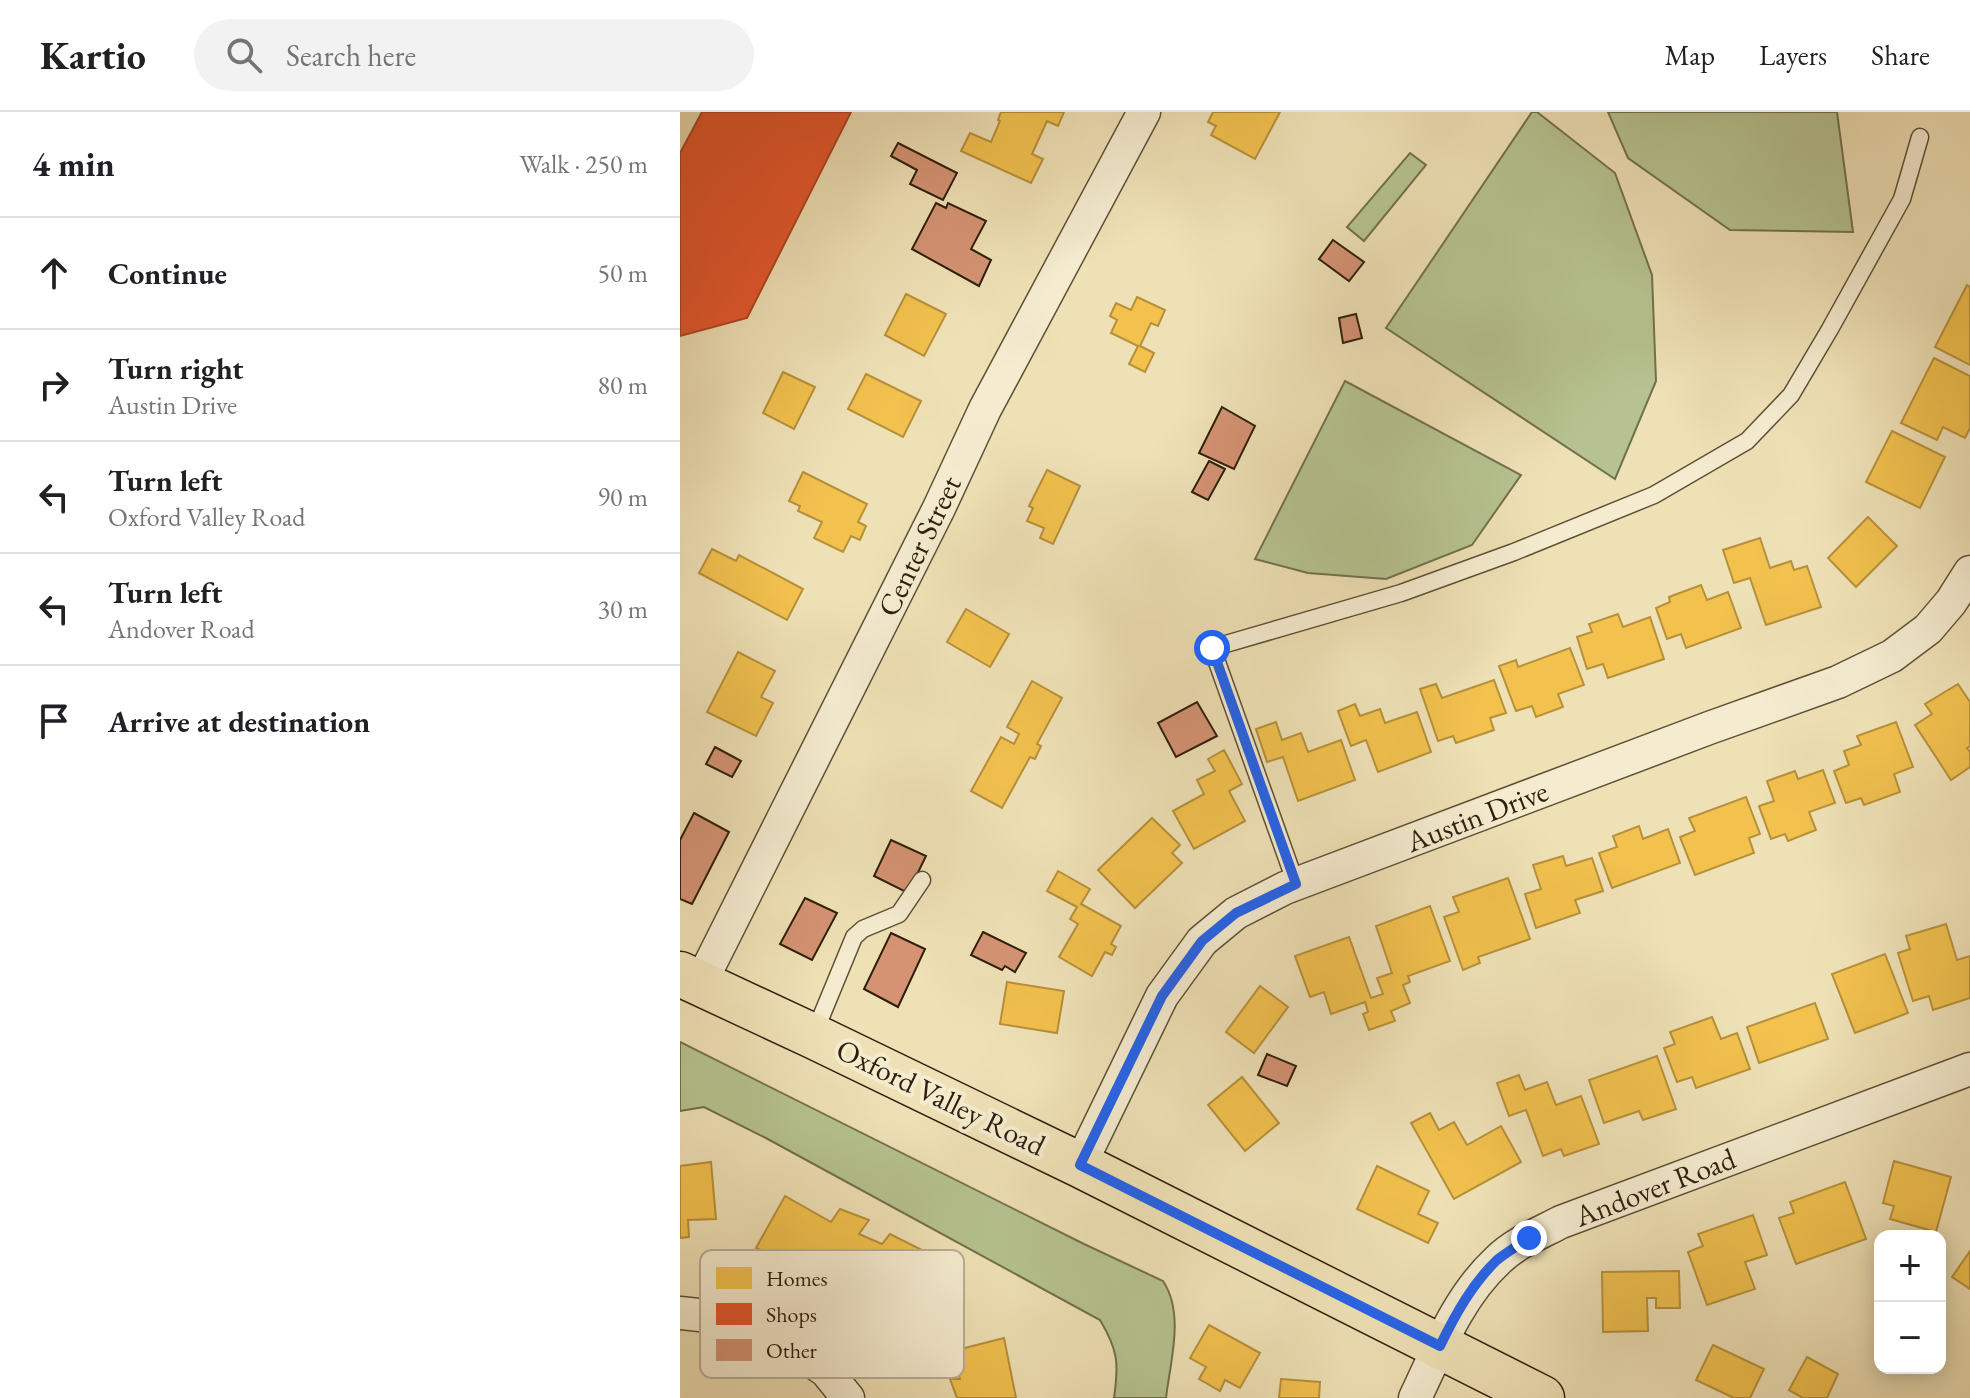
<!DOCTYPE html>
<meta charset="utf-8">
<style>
body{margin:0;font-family:"EB Garamond",serif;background:#f2f2f2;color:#202124}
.controls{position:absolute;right:24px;bottom:24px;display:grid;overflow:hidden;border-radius:16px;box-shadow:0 4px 20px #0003}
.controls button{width:72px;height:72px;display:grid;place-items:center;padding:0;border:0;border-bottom:2px solid #e0e0e0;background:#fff;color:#202124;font:40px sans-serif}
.stop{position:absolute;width:24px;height:24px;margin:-18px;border:6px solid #2563eb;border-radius:50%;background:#fff}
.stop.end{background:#2563eb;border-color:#fff;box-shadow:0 2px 8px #0008}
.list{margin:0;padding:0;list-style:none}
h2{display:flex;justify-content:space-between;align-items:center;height:104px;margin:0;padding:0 32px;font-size:34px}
h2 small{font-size:26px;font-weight:400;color:#757577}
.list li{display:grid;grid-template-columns:52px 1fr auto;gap:24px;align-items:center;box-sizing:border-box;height:112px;padding:0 32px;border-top:2px solid #e0e0e0}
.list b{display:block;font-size:30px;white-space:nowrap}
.list p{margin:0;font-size:26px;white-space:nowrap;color:#757577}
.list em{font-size:26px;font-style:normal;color:#757577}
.icon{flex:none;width:44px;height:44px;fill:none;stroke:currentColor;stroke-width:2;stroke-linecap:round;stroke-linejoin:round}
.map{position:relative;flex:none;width:1290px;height:1286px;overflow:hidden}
header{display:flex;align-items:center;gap:48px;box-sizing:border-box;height:112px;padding:0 40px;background:#fff;border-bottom:2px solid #e0e0e0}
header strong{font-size:38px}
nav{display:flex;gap:44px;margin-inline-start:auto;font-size:28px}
.search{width:560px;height:72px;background:#f2f2f2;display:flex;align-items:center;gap:20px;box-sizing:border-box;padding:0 28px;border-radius:44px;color:#757577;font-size:30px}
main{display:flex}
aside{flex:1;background:#fff}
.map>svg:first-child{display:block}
</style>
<header>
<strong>Kartio</strong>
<div class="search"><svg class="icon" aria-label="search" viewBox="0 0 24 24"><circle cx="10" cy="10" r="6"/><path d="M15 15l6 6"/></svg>Search here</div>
<nav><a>Map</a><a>Layers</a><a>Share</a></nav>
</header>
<main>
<aside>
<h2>4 min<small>Walk · 250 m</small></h2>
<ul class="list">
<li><svg class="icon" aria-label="ahead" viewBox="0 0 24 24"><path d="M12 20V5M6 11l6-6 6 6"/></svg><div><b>Continue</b></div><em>50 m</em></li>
<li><svg class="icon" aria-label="right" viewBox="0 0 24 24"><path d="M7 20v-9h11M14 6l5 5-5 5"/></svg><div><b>Turn right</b><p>Austin Drive</p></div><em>80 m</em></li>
<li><svg class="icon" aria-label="left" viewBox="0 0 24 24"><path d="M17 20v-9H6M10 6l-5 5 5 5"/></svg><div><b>Turn left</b><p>Oxford Valley Road</p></div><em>90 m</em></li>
<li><svg class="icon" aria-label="left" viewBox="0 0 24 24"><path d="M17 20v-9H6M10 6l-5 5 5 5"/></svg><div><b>Turn left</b><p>Andover Road</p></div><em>30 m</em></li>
<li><svg class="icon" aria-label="arrive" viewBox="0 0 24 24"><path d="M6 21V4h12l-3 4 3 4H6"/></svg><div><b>Arrive at destination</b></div></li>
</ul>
</aside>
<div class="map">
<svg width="1290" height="1286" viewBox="0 0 1290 1286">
<rect width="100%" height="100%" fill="#efe1b6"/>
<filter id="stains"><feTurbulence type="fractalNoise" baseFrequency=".0025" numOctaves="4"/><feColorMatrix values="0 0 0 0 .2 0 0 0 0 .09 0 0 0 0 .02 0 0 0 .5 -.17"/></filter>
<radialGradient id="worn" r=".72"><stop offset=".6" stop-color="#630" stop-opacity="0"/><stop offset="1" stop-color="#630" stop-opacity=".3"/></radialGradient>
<g fill="#b6c390" stroke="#72714d" stroke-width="2">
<path d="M 852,0 L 857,0 L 935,61 L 972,163 L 976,269 L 935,367 L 706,216 Z"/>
<path d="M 928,0 L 1157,0 L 1173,120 L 1050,118 L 948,46 Z"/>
<path d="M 730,41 L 746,53 L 684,129 L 667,115 Z"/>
<path d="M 665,269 L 841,363 L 792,433 L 706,467 L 628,461 L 575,447 Z"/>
<path d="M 0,930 L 404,1132 L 483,1169 C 505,1202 490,1250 486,1286 L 434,1286 C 439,1251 438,1238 420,1208 L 84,1025 L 24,995 L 0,999 Z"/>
</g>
<g fill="#f2c14e" stroke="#b7903a" stroke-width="2">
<path d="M 321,0 L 384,0 L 378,14 L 367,9 L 352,42 L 363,47 L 351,71 L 281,39 L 290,21 L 311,30 L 320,9 L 318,8 Z"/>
<path d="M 533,0 L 600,0 L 575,47 L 531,23 L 536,14 L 528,10 Z"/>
<path d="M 1287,173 L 1290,175 L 1290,253 L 1255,235 Z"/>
<path d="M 226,182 L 266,202 L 244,244 L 205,223 Z"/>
<path d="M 457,185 L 485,198 L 478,214 L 471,211 L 460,234 L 474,241 L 465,260 L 449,252 L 458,234 L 431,221 L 437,208 L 430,204 L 436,191 L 451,198 Z"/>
<path d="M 1254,246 L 1290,264 L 1290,316 L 1285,326 L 1263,315 L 1257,328 L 1221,311 Z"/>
<path d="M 103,260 L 135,275 L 114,317 L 83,301 Z"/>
<path d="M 186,262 L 241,289 L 223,325 L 168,297 Z"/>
<path d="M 1212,319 L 1265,345 L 1240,396 L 1186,370 Z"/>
<path d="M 367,358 L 400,374 L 373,432 L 360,426 L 364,416 L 347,409 L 353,396 L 349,394 Z"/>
<path d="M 123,360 L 187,392 L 178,410 L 186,414 L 180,428 L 171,424 L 163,440 L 134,426 L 142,410 L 118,399 L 120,394 L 109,389 Z"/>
<path d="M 1188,405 L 1217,434 L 1176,475 L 1148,446 Z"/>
<path d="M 1080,426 L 1090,456 L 1111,449 L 1114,458 L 1127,454 L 1141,495 L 1086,513 L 1070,466 L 1054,471 L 1043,438 Z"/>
<path d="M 32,437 L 56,449 L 59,443 L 123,477 L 107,508 L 19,461 Z"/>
<path d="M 1021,473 L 1027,488 L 1048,480 L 1061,516 L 1006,536 L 1001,522 L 987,527 L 976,496 L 990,490 L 989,485 Z"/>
<path d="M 286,497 L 329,522 L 310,555 L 267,530 Z"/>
<path d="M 938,502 L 943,515 L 970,505 L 984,547 L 928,566 L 923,552 L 907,557 L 897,525 L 912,520 L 909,512 Z"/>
<path d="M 890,536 L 904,573 L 878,582 L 883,595 L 856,605 L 852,594 L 836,599 L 819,554 L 836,548 L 838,555 Z"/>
<path d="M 58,540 L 95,559 L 81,585 L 93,591 L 76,624 L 27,600 Z"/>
<path d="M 814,568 L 826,601 L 810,606 L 814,618 L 776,631 L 773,624 L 758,629 L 740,577 L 756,572 L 762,586 Z"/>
<path d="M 352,569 L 382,586 L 357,632 L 361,634 L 355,647 L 350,645 L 322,696 L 291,679 L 321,625 L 334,632 L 339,622 L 327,615 Z"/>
<path d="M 1278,572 L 1290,590 L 1290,634 L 1287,636 L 1290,640 L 1290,655 L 1271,668 L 1235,613 L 1252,602 L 1245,592 Z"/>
<path d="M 675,592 L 680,604 L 700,597 L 705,611 L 737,600 L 751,640 L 698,660 L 686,628 L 671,634 L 658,599 Z"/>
<path d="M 596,610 L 602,628 L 621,621 L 628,640 L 661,628 L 675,668 L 618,689 L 603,645 L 587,650 L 576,617 Z"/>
<path d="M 1216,610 L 1233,655 L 1214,662 L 1220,680 L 1184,693 L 1181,686 L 1166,691 L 1154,659 L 1169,653 L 1164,639 L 1181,633 L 1177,624 Z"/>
<path d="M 544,638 L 562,672 L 549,679 L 565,709 L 514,737 L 493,699 L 524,682 L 517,668 L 535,659 L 528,647 Z"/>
<path d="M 1143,658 L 1155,691 L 1129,700 L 1136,718 L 1108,729 L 1105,722 L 1091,727 L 1079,694 L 1094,689 L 1087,669 L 1115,659 L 1118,667 Z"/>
<path d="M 1066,685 L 1080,722 L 1069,726 L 1074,741 L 1015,763 L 1000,725 L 1015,719 L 1009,706 Z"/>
<path d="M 472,706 L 500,733 L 492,741 L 502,751 L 455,796 L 418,758 Z"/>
<path d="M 959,714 L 963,727 L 988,717 L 1000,751 L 932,776 L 919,741 L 937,735 L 933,724 Z"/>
<path d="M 883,744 L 886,754 L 912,746 L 923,779 L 895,788 L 900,801 L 856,816 L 845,782 L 861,777 L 853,753 Z"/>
<path d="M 378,759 L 410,777 L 401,792 L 441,814 L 431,832 L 436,835 L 432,843 L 425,840 L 412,864 L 379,845 L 398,812 L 390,807 L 397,795 L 367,779 Z"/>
<path d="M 828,766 L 850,827 L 798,845 L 800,851 L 783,858 L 764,805 L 779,800 L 773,785 Z"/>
<path d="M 750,794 L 770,849 L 728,864 L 730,870 L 723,873 L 730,891 L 711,899 L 715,909 L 689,918 L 683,902 L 688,900 L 685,890 L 651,902 L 644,880 L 630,885 L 615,844 L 669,825 L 691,886 L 703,882 L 697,866 L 712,861 L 696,814 Z"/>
<path d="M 1266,812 L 1277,848 L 1290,844 L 1290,886 L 1253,898 L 1249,884 L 1233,889 L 1218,841 L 1230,837 L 1226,824 Z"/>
<path d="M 1205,842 L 1228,901 L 1175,921 L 1152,862 Z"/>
<path d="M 327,870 L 384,879 L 377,921 L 320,912 Z"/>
<path d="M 580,874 L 608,895 L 574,941 L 546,920 Z"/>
<path d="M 1135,891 L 1148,927 L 1079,951 L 1067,915 Z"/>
<path d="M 1032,905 L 1041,927 L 1057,921 L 1070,957 L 1016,976 L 1012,965 L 997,970 L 984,936 L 995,932 L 990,920 Z"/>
<path d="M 977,944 L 996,997 L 963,1008 L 959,999 L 924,1011 L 909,968 Z"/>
<path d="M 839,963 L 845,978 L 867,970 L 876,993 L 901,984 L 919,1032 L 884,1044 L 881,1037 L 863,1044 L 846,998 L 829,1004 L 817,971 Z"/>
<path d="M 562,965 L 599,1011 L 565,1039 L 528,993 Z"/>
<path d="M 750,1001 L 759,1018 L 774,1010 L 787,1033 L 821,1014 L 841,1050 L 774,1087 L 731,1011 Z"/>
<path d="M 1214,1049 L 1271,1065 L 1256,1120 L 1210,1107 L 1214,1094 L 1203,1091 Z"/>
<path d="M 31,1050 L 36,1107 L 8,1108 L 9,1125 L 0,1126 L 0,1054 Z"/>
<path d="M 697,1054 L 749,1079 L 738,1102 L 758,1111 L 748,1131 L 677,1097 Z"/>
<path d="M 1165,1070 L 1186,1127 L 1116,1152 L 1099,1106 L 1114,1101 L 1110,1090 Z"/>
<path d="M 105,1084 L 151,1110 L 160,1097 L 189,1108 L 179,1122 L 202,1132 L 210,1122 L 266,1150 L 235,1203 L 76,1136 Z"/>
<path d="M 1073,1103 L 1087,1143 L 1065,1150 L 1075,1177 L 1027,1193 L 1008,1140 L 1023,1134 L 1018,1122 Z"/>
<path d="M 1290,1139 L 1290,1177 L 1272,1165 Z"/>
<path d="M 999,1159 L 1000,1196 L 976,1196 L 976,1186 L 967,1186 L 968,1219 L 923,1220 L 922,1160 Z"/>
<path d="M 529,1213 L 580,1241 L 560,1276 L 545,1268 L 540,1279 L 519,1267 L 526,1255 L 510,1246 Z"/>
<path d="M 324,1226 L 336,1286 L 277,1286 L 270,1267 L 280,1267 L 273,1239 Z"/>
<path d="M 1033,1233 L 1084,1257 L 1070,1286 L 1054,1286 L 1016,1268 Z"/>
<path d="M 1127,1245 L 1158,1262 L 1147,1286 L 1123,1286 L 1109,1278 Z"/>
<path d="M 601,1267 L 640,1270 L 639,1286 L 599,1286 Z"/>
</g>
<path fill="#e4572e" stroke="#ad4623" stroke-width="2" d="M 22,0 L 171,0 L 67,206 L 0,224 L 0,41 Z"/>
<g fill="#d59374" stroke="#2e1f0a" stroke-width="2">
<path d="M 218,31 L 277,61 L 263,88 L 230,72 L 237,58 L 211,44 Z"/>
<path d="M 256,91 L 266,96 L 268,91 L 306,109 L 291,137 L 311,148 L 299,174 L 232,137 Z"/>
<path d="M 653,128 L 684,150 L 669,169 L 639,147 Z"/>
<path d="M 676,202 L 682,226 L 663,231 L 659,206 Z"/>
<path d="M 542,295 L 575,314 L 554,357 L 519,341 Z"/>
<path d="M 529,349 L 545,357 L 528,388 L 512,380 Z"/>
<path d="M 517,590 L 537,624 L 496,645 L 478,611 Z"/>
<path d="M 35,635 L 61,649 L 52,665 L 26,652 Z"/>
<path d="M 14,701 L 49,720 L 12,792 L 0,787 L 0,728 Z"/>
<path d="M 211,728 L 246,744 L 228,781 L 194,764 Z"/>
<path d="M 125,786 L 157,801 L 132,848 L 100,832 Z"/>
<path d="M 303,820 L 346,841 L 335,860 L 325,854 L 322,858 L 291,843 Z"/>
<path d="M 211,821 L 245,837 L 218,895 L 184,877 Z"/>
<path d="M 587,942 L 616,954 L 607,974 L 578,963 Z"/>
</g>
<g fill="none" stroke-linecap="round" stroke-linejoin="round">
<defs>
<g id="service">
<path d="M 616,772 L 532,536 L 721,481 L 834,440 L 974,383 L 1067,329 L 1111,283 L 1150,217 L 1222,87 L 1240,25"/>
<path d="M 134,922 L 174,825 L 183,817 L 219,802 L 242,768"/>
</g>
<g id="minor">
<path d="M 20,872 L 259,396 L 305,297 L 464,0"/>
<path d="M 400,1053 L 482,884 L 522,829 L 556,801 L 605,776 L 1029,616 L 1158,570 L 1212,544 L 1248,517 L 1271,490 L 1290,460"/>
<path d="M 0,1201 L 74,1209 L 146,1259 L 168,1286"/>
<path d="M 735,1286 C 758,1238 778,1185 818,1148 C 835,1131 860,1121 881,1110 L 1290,957"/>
</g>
<path id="primary" d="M 0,862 L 133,924 L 400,1053 L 862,1286"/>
</defs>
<use href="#service" stroke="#5e5035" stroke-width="19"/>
<use href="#minor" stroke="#5e5035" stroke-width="35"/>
<use href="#primary" stroke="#2e1f0a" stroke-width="47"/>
<use href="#service" stroke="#f5ecd0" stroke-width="16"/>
<use href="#minor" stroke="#f5ecd0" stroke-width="32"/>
<use href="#primary" stroke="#efe1b6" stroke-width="44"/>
</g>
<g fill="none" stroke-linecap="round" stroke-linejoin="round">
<path stroke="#2563eb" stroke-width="10" d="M 532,536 L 616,772 L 556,801 L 522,829 L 482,884 L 400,1053 L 760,1234 C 775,1203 792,1172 817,1148 C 827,1140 839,1133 849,1126"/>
</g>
<g text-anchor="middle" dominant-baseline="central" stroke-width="8" stroke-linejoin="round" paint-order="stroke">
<g font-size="30" fill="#2e1f0a" stroke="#f5ecd0">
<text transform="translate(239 434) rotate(-64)">Center Street</text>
<text transform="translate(797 704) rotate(-21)">Austin Drive</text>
<text transform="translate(261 985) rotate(26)">Oxford Valley Road</text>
<text transform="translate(975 1075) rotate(-21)">Andover Road</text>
</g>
</g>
<rect x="20" y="1138" width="264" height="128" rx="12" fill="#f5ecd0" stroke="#b9ae95" stroke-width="2"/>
<rect x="36" y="1155" width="36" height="22" fill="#f2c14e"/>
<rect x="36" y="1191" width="36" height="22" fill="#e4572e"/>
<rect x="36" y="1227" width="36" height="22" fill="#d59374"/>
<g font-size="22" fill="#2e1f0a">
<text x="86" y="1174">Homes</text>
<text x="86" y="1210">Shops</text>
<text x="86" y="1246">Other</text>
</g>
<rect width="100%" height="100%" filter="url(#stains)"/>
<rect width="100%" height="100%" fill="url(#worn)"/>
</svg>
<div class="controls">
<button>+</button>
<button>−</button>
</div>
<div class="stop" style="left:532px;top:536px"></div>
<div class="stop end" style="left:849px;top:1126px"></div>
</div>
</main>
